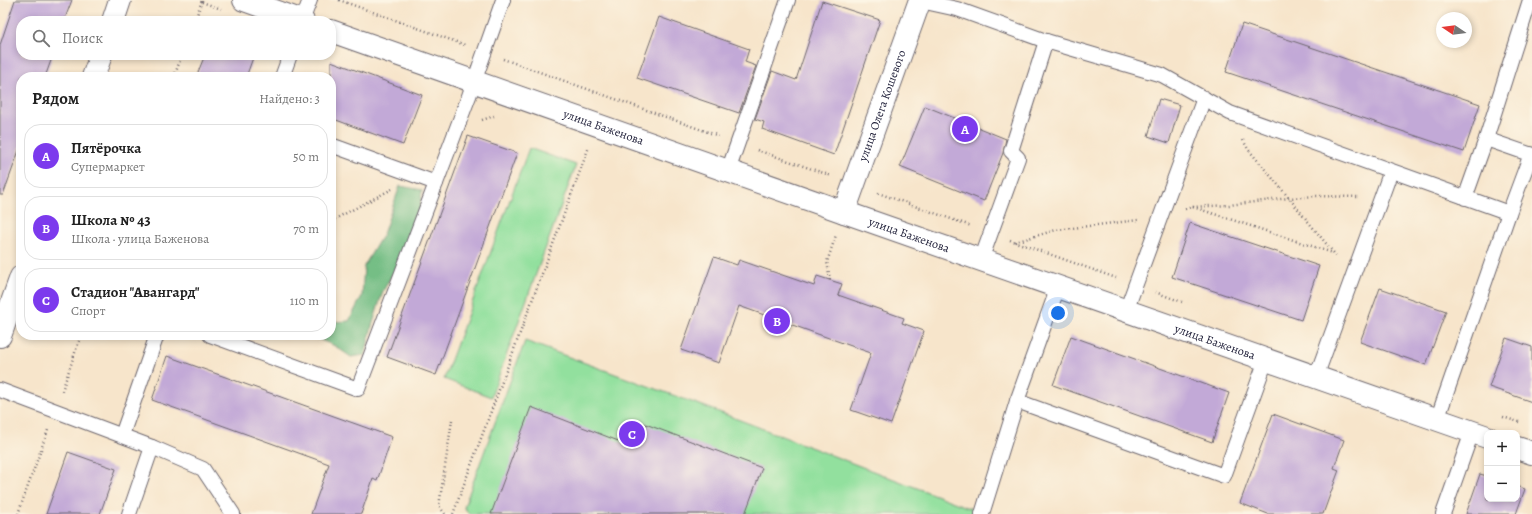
<!DOCTYPE html>
<html lang="ru">
<meta charset="utf-8">
<style>
body{margin:0;font-family:Alegreya,serif;background:#f6f6f6;color:#222}
.controls{position:absolute;right:12px;bottom:12px;display:grid;overflow:hidden;border-radius:8px;box-shadow:0 2px 6px #0003}
.controls button{width:36px;height:36px;display:grid;place-items:center;padding:0;border:0;border-bottom:1px solid #e0e0e0;background:#fff;color:#222;font:20px sans-serif}
.compass{position:absolute;left:1436px;top:12px;width:36px;height:36px;border-radius:50%;background:#fff;box-shadow:0 2px 6px #0003;rotate:283deg}
.you{position:absolute;left:1058px;top:313px;width:14px;height:14px;margin:-10px;border:3px solid #fff;border-radius:50%;background:#1a73e8;box-shadow:0 0 0 6px #1a73e833}
.badge{display:grid;place-items:center;width:26px;height:26px;border-radius:50%;background:#7c3aed;color:#fff;font-size:13px;font-weight:700}
.pin{position:absolute;translate:-50% -50%;border:2px solid #fff;box-shadow:0 1px 4px #0006}
.list{margin:0;padding:0;list-style:none}
h2{display:flex;justify-content:space-between;align-items:center;height:52px;margin:0;padding:0 16px;font-size:17px}
h2 small{font-size:13px;font-weight:400;color:#767676}
.list li{display:grid;grid-template-columns:26px 1fr auto;gap:12px;align-items:center;box-sizing:border-box;height:64px;margin:0 8px 8px;padding:0 8px;border:1px solid #e0e0e0;border-radius:16px}
.list b{display:block;font-size:15px;white-space:nowrap}
.list p{margin:0;font-size:13px;white-space:nowrap;color:#767676}
.list em{font-size:13px;font-style:normal;color:#767676}
.icon{flex:none;width:22px;height:22px;fill:none;stroke:currentColor;stroke-width:2;stroke-linecap:round;stroke-linejoin:round}
.map{position:relative;flex:none;width:1532px;height:514px;overflow:hidden}
.search{position:absolute;background:#fff;box-shadow:0 2px 6px #0003;left:16px;top:16px;width:320px;height:44px;display:flex;align-items:center;gap:10px;box-sizing:border-box;padding:0 14px;border-radius:16px;color:#767676;font-size:15px}
.panel{position:absolute;background:#fff;box-shadow:0 2px 6px #0003;left:16px;top:72px;width:320px;height:268px;border-radius:16px}
.map>svg:first-child{display:block}
</style>
<div class="map">
<svg width="1532" height="514" viewBox="0 0 1532 514">
<rect width="100%" height="100%" fill="#fcf5e5"/>
<filter id="ink" filterUnits="userSpaceOnUse"><feTurbulence type="fractalNoise" baseFrequency=".025" numOctaves="2"/><feDisplacementMap in="SourceGraphic" scale="8" xChannelSelector="R" yChannelSelector="G"/><feConvolveMatrix kernelMatrix="1 2 1 2 8 2 1 2 1" color-interpolation-filters="sRGB"/></filter>
<filter id="wash" filterUnits="userSpaceOnUse"><feTurbulence type="fractalNoise" baseFrequency=".012" numOctaves="4" result="noise"/><feDisplacementMap in="SourceGraphic" scale="16" xChannelSelector="R" yChannelSelector="G"/><feGaussianBlur stdDeviation="0.9" result="paint"/><feColorMatrix in="noise" values="0 0 0 0 0 0 0 0 0 0 0 0 0 0 0 0 0 1.4 0 .05"/><feComposite in="paint" operator="in"/></filter>
<g filter="url(#wash)">
<rect width="100%" height="100%" fill="#f7e5cb"/>
<g fill="#92e09e" stroke="#5a816c">
<path d="M 529,148 L 576,165 L 491,397 L 444,379 Z"/>
<path d="M 525,341 L 711,409 L 985,514 L 469,514 L 464,507 Z"/>
</g>
<path fill="#75be85" stroke="#4c7060" d="M 400,186 L 422,190 L 420,208 L 399,263 L 383,291 L 372,326 L 365,355 L 351,357 L 335,346 L 309,335 L 331,335 L 331,322 L 349,321 L 362,296 L 364,266 L 383,234 Z"/>
<g id="blocks">
<g fill="#c2a9d7">
<path d="M 15,0 L 72,0 L 64,21 L 21,21 L 21,55 L 53,55 L 45,77 L 21,77 L 21,145 L 3,195 L 0,195 L 0,45 Z"/>
<path d="M 822,1 L 880,20 L 834,155 L 762,129 L 764,122 L 755,119 L 772,71 L 796,80 Z"/>
<path d="M 659,17 L 749,49 L 745,62 L 756,66 L 739,113 L 637,78 Z"/>
<path d="M 1242,24 L 1480,104 L 1464,152 L 1226,72 Z"/>
<path d="M 205,55 L 254,55 L 246,77 L 196,77 Z"/>
<path d="M 331,61 L 422,95 L 403,145 L 331,118 Z"/>
<path d="M 1159,99 L 1180,105 L 1169,143 L 1148,136 Z"/>
<path d="M 925,106 L 1006,139 L 1003,153 L 984,201 L 900,167 Z"/>
<path d="M 468,136 L 517,153 L 436,375 L 387,357 Z"/>
<path d="M 1190,223 L 1319,266 L 1301,320 L 1172,277 Z"/>
<path d="M 714,257 L 737,265 L 739,260 L 814,286 L 817,276 L 842,284 L 838,295 L 904,318 L 902,323 L 924,331 L 891,424 L 851,410 L 871,353 L 739,306 L 719,363 L 681,350 Z"/>
<path d="M 1380,288 L 1446,311 L 1426,365 L 1360,342 Z"/>
<path d="M 1071,336 L 1229,393 L 1212,442 L 1053,385 Z"/>
<path d="M 1506,338 L 1532,347 L 1532,402 L 1489,387 Z"/>
<path d="M 167,356 L 392,437 L 377,481 L 373,479 L 361,514 L 311,514 L 329,464 L 152,400 Z"/>
<path d="M 531,407 L 626,444 L 635,420 L 762,468 L 745,514 L 491,514 Z"/>
<path d="M 1273,414 L 1344,440 L 1334,468 L 1339,470 L 1323,514 L 1268,514 L 1240,503 Z"/>
<path d="M 68,452 L 116,469 L 100,514 L 46,514 Z"/>
<path d="M 1480,474 L 1487,476 L 1487,499 L 1517,499 L 1517,486 L 1525,489 L 1516,514 L 1466,514 Z"/>
</g>
</g>
</g>
<g filter="url(#ink)">
<use href="#blocks" fill-opacity="0" stroke="#6d666d" stroke-width="1"/>
<g fill="none" stroke-linecap="round" stroke-linejoin="round">
<defs>
<g id="service">
<path d="M 916,0 L 957,9 L 1046,41 L 1162,75 L 1230,113 L 1509,213"/>
<path d="M 302,21 L 310,0"/>
<path d="M 282,77 L 290,55"/>
<path d="M 1486,139 L 1532,155"/>
<path d="M 331,145 L 436,183"/>
<path d="M 728,171 L 788,0"/>
<path d="M 1465,198 L 1486,139 L 1530,0"/>
<path d="M 981,260 L 1018,158 L 1011,151 L 1046,41"/>
<path d="M 1126,311 L 1204,98"/>
<path d="M 210,335 L 358,389 L 469,96 L 503,0"/>
<path d="M 1316,377 L 1391,171"/>
<path d="M 0,390 L 152,447 L 129,514"/>
<path d="M 1017,401 L 1224,476 L 1266,360"/>
<path d="M 1437,420 L 1509,213 L 1531,154"/>
<path d="M 122,435 L 157,335"/>
<path d="M 152,447 L 203,469 L 233,514"/>
<path d="M 982,514 L 1017,401 L 1058,287"/>
<path d="M 1443,514 L 1472,432"/>
</g>
<g id="minor">
<path d="M 244,0 L 303,21"/>
<path id="s1" d="M 331,31 L 844,212 L 1487,437"/>
<path id="s2" d="M 844,212 L 920,0"/>
<path d="M 1517,448 L 1532,453"/>
</g>
<g id="tertiary">
<path d="M 113,21 L 120,0"/>
<path d="M 93,77 L 101,55"/>
<path d="M 0,336 L 21,277"/>
</g>
</defs>
<use href="#service" stroke="#6d666d" stroke-width="16"/>
<use href="#minor" stroke="#6d666d" stroke-width="24"/>
<use href="#tertiary" stroke="#6d666d" stroke-width="24"/>
<g stroke="#6d666d" stroke-width="2.5" stroke-dasharray="1 3" stroke-linecap="butt">
<path d="M 339,0 L 465,45"/>
<path d="M 202,2 L 221,9"/>
<path d="M 195,21 L 202,0"/>
<path d="M 503,59 L 719,136"/>
<path d="M 174,77 L 182,55"/>
<path d="M 482,120 L 494,116"/>
<path d="M 1243,140 L 1248,149 L 1289,198 L 1337,257"/>
<path d="M 757,150 L 832,176"/>
<path d="M 878,193 L 971,226"/>
<path d="M 1193,207 L 1333,253"/>
<path d="M 1185,209 L 1192,207 L 1229,205 L 1289,198 L 1317,196 L 1360,197"/>
<path d="M 331,221 L 392,189"/>
<path d="M 1010,240 L 1116,278"/>
<path d="M 1015,242 L 1056,230 L 1138,220"/>
<path d="M 830,280 L 827,262 L 836,235"/>
<path d="M 1155,292 L 1182,302"/>
<path d="M 62,391 L 81,335"/>
<path d="M 1503,417 L 1519,422"/>
<path d="M 18,514 L 48,430"/>
<path d="M 445,514 L 439,506 L 452,420"/>
<path d="M 453,514 L 589,147"/>
</g>
<use href="#service" stroke="#fff" stroke-width="14"/>
<use href="#minor" stroke="#fff" stroke-width="22"/>
<use href="#tertiary" stroke="#fff" stroke-width="22"/>
</g>
</g>
<g text-anchor="middle" dominant-baseline="central" stroke-width="3.5" stroke-linejoin="round" paint-order="stroke">
<g font-size="12" fill="#22223b" stroke="#fcf5e5">
<text stroke="none"><textPath href="#s2" startOffset="113">улица Олега Кошевого</textPath></text>
<text stroke="none"><textPath href="#s1" startOffset="289">улица Баженова</textPath></text>
<text stroke="none"><textPath href="#s1" startOffset="613">улица Баженова</textPath></text>
<text stroke="none"><textPath href="#s1" startOffset="937">улица Баженова</textPath></text>
</g>
</g>
</svg>
<div class="controls">
<button>+</button>
<button>−</button>
</div>
<svg class="compass" viewBox="-18 -18 36 36"><path d="M0-13l5 13h-10z" fill="#e53935"/><path d="M0 13l5-13h-10z" fill="#767676"/></svg>
<div class="you"></div>
<div class="pin badge" style="left:965px;top:129px">A</div>
<div class="pin badge" style="left:777px;top:321px">B</div>
<div class="pin badge" style="left:632px;top:434px">C</div>
<div class="search"><svg class="icon" aria-label="search" viewBox="0 0 24 24"><circle cx="10" cy="10" r="6"/><path d="M15 15l6 6"/></svg>Поиск</div>
<section class="panel">
<h2>Рядом<small>Найдено: 3</small></h2>
<ul class="list">
<li><span class="badge">A</span><div><b>Пятёрочка</b><p>Супермаркет</p></div><em>50 m</em></li>
<li><span class="badge">B</span><div><b>Школа № 43</b><p>Школа · улица Баженова</p></div><em>70 m</em></li>
<li><span class="badge">C</span><div><b>Стадион &quot;Авангард&quot;</b><p>Спорт</p></div><em>110 m</em></li>
</ul>
</section>
</div>
